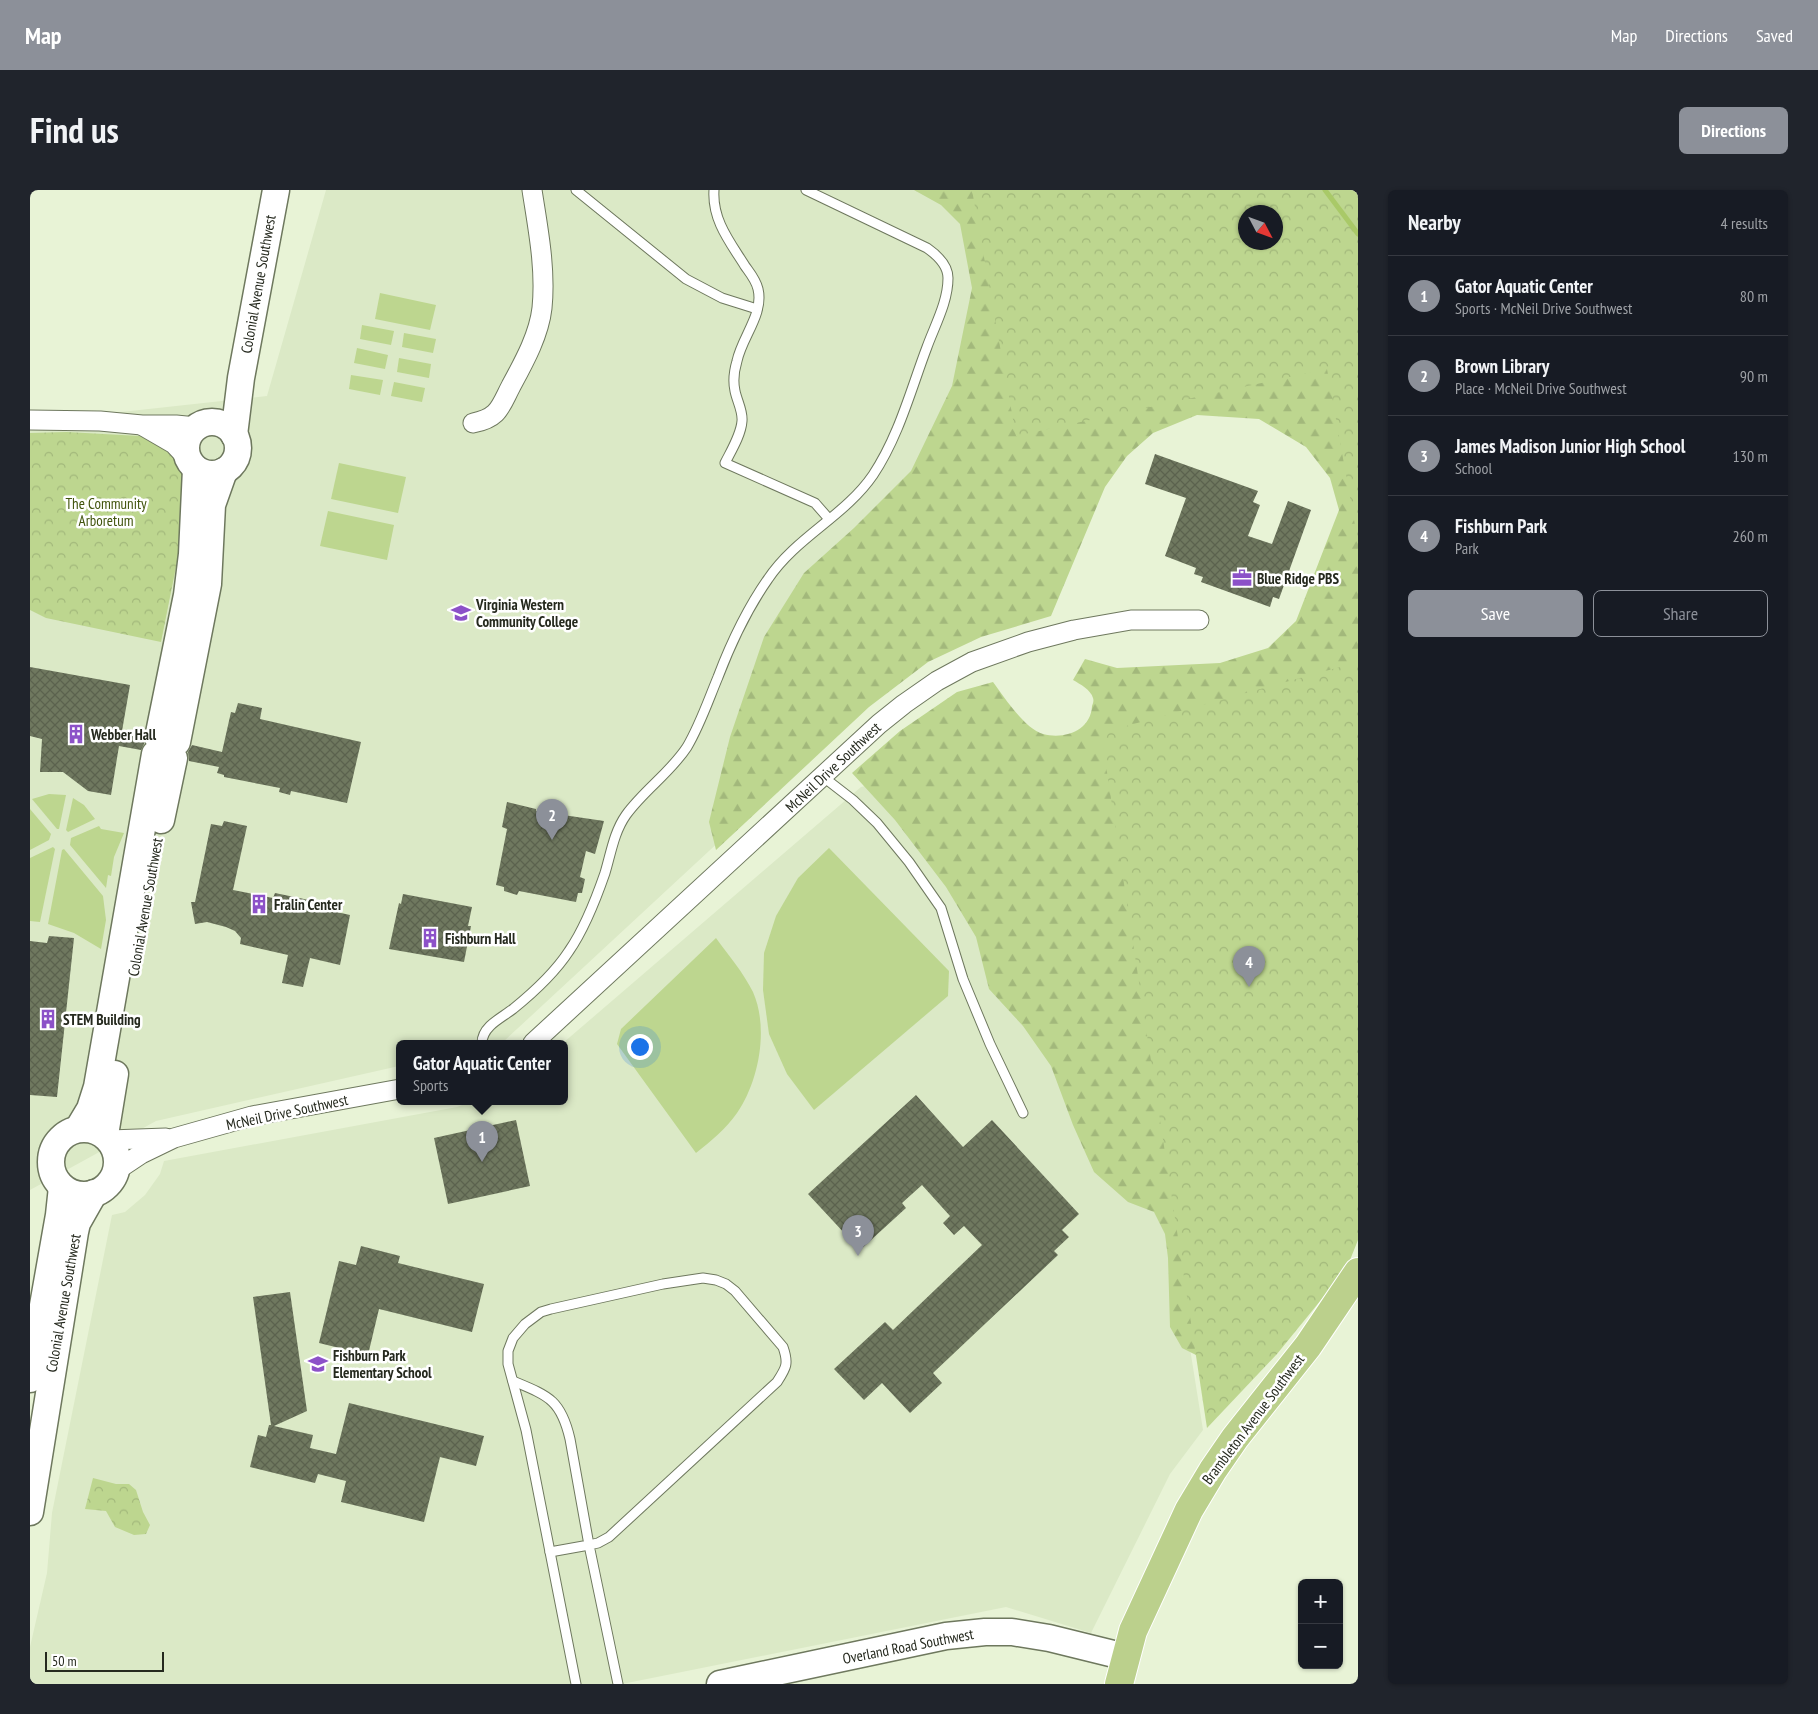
<!DOCTYPE html>
<meta charset="utf-8">
<style>
body{margin:0;font-family:"PT Sans Narrow",sans-serif;background:#20242c;color:#f1f3f6}
.controls{position:absolute;right:15px;bottom:15px;display:grid;overflow:hidden;border-radius:8px;box-shadow:0 1px 4px #0004}
.controls button{width:45px;height:45px;display:grid;place-items:center;padding:0;border:0;border-bottom:1px solid #363941;background:#171b24;color:#f1f3f6;font:25px sans-serif}
.compass{position:absolute;left:1208px;top:15px;width:45px;height:45px;border-radius:50%;background:#171b24;box-shadow:0 1px 4px #0004;rotate:131deg}
.scale{position:absolute;left:15px;bottom:12px;width:119px;box-sizing:border-box;padding-left:5px;border:2px solid #25291e;border-top:0;font-size:14px;line-height:18px;white-space:nowrap;color:#25291e;-webkit-text-stroke:4px #fff;paint-order:stroke}
.you{position:absolute;left:609px;top:856px;width:18px;height:18px;margin:-12px;border:4px solid #fff;border-radius:50%;background:#1a73e8;box-shadow:0 0 0 8px #1a73e833}
.badge{display:grid;place-items:center;width:32px;height:32px;border-radius:50%;background:#8c9099;color:#fff;font-size:16px;font-weight:700}
.pin{position:absolute;translate:-50% -41px;filter:drop-shadow(0 1px 2px #0008)}
.pin::after{content:'';position:absolute;top:26px;width:18px;height:15px;background:inherit;clip-path:polygon(0 0,100% 0,50% 100%)}
.popup{position:absolute;left:366px;top:850px;width:172px;height:65px;box-sizing:border-box;display:grid;place-content:center;border-radius:8px;background:#171b24;filter:drop-shadow(0 1px 4px #0005);font-size:16px;white-space:nowrap;color:#9ea1a6}
.popup b{font-size:19px;color:#f1f3f6}
.popup::after{content:'';position:absolute;left:50%;top:100%;margin-left:-10px;border:10px solid transparent;border-top-color:#171b24}
.list{margin:0;padding:0;list-style:none}
h2{display:flex;justify-content:space-between;align-items:center;height:65px;margin:0;padding:0 20px;font-size:21px}
h2 small{font-size:16px;font-weight:400;color:#9ea1a6}
.list li{display:grid;grid-template-columns:32px 1fr auto;gap:15px;align-items:center;box-sizing:border-box;height:80px;padding:0 20px;border-top:1px solid #363941}
.list b{display:block;font-size:19px;white-space:nowrap}
.list p{margin:0;font-size:16px;white-space:nowrap;color:#9ea1a6}
.list em{font-size:16px;font-style:normal;color:#9ea1a6}
.actions{display:flex;gap:10px;padding:15px 20px}
.actions a{flex:1;padding:11px 0;border:1px solid #8c9099;border-radius:8px;text-align:center;font-size:18px;color:#8c9099}
.actions .main{background:#8c9099;color:#fff}
.map{position:relative;flex:none;width:1328px;height:1494px;overflow:hidden;border-radius:8px}
header{display:flex;align-items:center;gap:30px;box-sizing:border-box;height:70px;padding:0 25px;background:#8c9099;color:#fff}
header strong{font-size:24px}
nav{display:flex;gap:28px;margin-inline-start:auto;font-size:18px}
.intro{display:flex;align-items:center;justify-content:space-between;box-sizing:border-box;height:120px;padding:0 30px}
h1{margin:0;font-size:35px}
.button{padding:12px 22px;border-radius:8px;background:#8c9099;color:#fff;font-size:18px;font-weight:700}
main{display:flex;gap:30px;padding:0 30px}
aside{flex:1;background:#171b24;border-radius:8px;box-shadow:0 1px 4px #0004}
.map>svg:first-child{display:block}
</style>
<header>
<strong>Map</strong>
<nav><a>Map</a><a>Directions</a><a>Saved</a></nav>
</header>
<div class="intro"><h1>Find us</h1><a class="button">Directions</a></div>
<main>
<div class="map">
<svg width="1328" height="1494" viewBox="0 0 1328 1494">
<defs>
<pattern id="forest-firs" width="22" height="20" patternUnits="userSpaceOnUse" patternTransform="scale(1.25)"><rect width="22" height="20" fill="#bdd68f"/><path d="M5 1l3.5 6h-7zM16 11l3.5 6h-7z" fill="#a2b87b"/></pattern>
<pattern id="park-crowns" width="20" height="18" patternUnits="userSpaceOnUse" patternTransform="scale(1.25)"><rect width="20" height="18" fill="#bdd68f"/><path d="M2 6a3 3 0 1 1 6 0M12 15a3 3 0 1 1 6 0" fill="none" stroke="#a2b87b"/></pattern>
<pattern id="building-cross-hatch" width="8" height="8" patternUnits="userSpaceOnUse" patternTransform="scale(1.25)"><rect width="8" height="8" fill="#6f785f"/><path d="M0 0l8 8M0 8l8-8" fill="none" stroke="#5b624e"/></pattern>
</defs>
<rect width="100%" height="100%" fill="#e8f3d6"/>
<g fill="#dbe9c6">
<path d="M 296,0 L 931,0 L 977,248 L 747,598 L 473,852 L 370,853 L 369,876 L 126,931 L 0,1000 L 0,232 L 237,206 Z"/>
<path d="M 1062,544 L 1173,1240 L 1140,1284 L 1061,1443 L 976,1417 L 592,1494 L 0,1494 L 0,1457 L 17,1383 L 22,1323 L 82,1025 L 95,1022 L 115,1005 L 130,984 L 134,971 L 427,917 L 443,911 L 534,911 L 534,853 L 533,853 L 831,597 Z"/>
</g>
<g fill="#bdd68f">
<path d="M 350,103 L 406,115 L 400,140 L 345,129 Z"/>
<path d="M 332,135 L 364,141 L 361,155 L 330,149 Z"/>
<path d="M 374,143 L 406,149 L 403,163 L 372,157 Z"/>
<path d="M 327,158 L 358,165 L 355,179 L 324,173 Z"/>
<path d="M 369,168 L 401,174 L 399,188 L 367,182 Z"/>
<path d="M 321,185 L 353,190 L 350,205 L 319,199 Z"/>
<path d="M 364,192 L 395,198 L 392,212 L 361,206 Z"/>
<path d="M 309,273 L 376,287 L 368,323 L 301,309 Z"/>
<path d="M 298,321 L 364,335 L 357,370 L 290,356 Z"/>
<path d="M 19,604 L 36,605 L 29,639 L 27,639 L 2,609 Z"/>
<path d="M 43,608 L 54,615 L 65,629 L 38,642 L 36,640 Z"/>
<path d="M 0,619 L 21,644 L 19,650 L 0,660 Z"/>
<path d="M 69,636 L 71,639 L 94,643 L 84,667 L 81,686 L 78,685 L 76,698 L 40,655 L 41,648 Z"/>
<path d="M 23,657 L 25,659 L 10,732 L 0,731 L 0,668 Z"/>
<path d="M 799,658 L 919,781 L 918,806 L 784,920 L 757,884 L 739,844 L 733,800 L 734,763 L 746,726 L 768,688 Z"/>
<path d="M 34,659 L 73,706 L 76,730 L 71,759 L 44,743 L 18,734 L 32,660 Z"/>
<path d="M 686,748 C 699,766 713,782 723,802 C 739,838 729,891 707,923 C 696,939 681,951 666,963 L 587,854 L 591,839 Z"/>
</g>
<path fill="url(#forest-firs)" fill-rule="evenodd" d="M 884,0 L 1276,0 L 1328,80 L 1328,1016 L 1178,1171 L 1152,1158 L 1140,1137 L 1138,1068 L 1135,1044 L 1124,1022 L 1098,1012 L 1064,982 L 1043,935 L 1021,876 L 993,836 L 959,799 L 946,747 L 916,697 L 865,630 L 822,583 L 870,541 L 927,502 L 963,492 C 974,507 995,539 1013,544 C 1035,550 1061,540 1062,516 C 1063,513 1064,511 1063,508 C 1061,500 1050,494 1043,490 L 1055,469 L 1087,478 L 1190,473 L 1238,458 L 1266,431 L 1309,320 L 1300,288 L 1276,257 L 1229,229 L 1167,225 L 1123,243 L 1097,266 L 1075,297 L 1021,426 L 951,447 L 898,472 L 839,517 L 686,660 L 679,632 L 700,547 L 734,447 L 774,383 L 824,338 L 881,281 L 922,196 L 942,98 L 930,34 L 911,15 ZM 1216,22 L 1246,22 L 1246,52 L 1216,52 Z"/>
<g fill="url(#park-crowns)" fill-rule="evenodd">
<path d="M 942,0 L 1328,0 L 1328,352 L 1297,179 L 986,246 ZM 1246,22 L 1246,52 L 1216,52 L 1216,22 Z"/>
<path d="M 37,242 L 110,246 L 135,260 L 144,268 L 155,284 L 148,367 L 131,452 L 16,428 L 0,420 L 0,243 Z"/>
<path d="M 1328,472 L 1328,1050 L 1318,1075 L 1295,1105 L 1247,1164 L 1177,1238 L 1071,543 Z"/>
<path d="M 63,1288 L 86,1294 L 99,1294 L 106,1300 L 113,1322 L 120,1335 L 116,1344 L 104,1345 L 85,1337 L 76,1321 L 55,1319 Z"/>
</g>
<g fill="none" stroke-linecap="round" stroke-linejoin="round">
<path stroke="#a9c968" stroke-width="5" d="M 1295,0 L 1328,44"/>
</g>
<g fill="url(#building-cross-hatch)">
<path d="M 1125,264 L 1228,301 L 1223,312 L 1230,315 L 1218,346 L 1242,354 L 1258,311 L 1281,320 L 1249,409 L 1243,407 L 1240,417 L 1171,392 L 1173,387 L 1164,384 L 1166,378 L 1135,366 L 1156,308 L 1115,294 Z"/>
<path d="M 0,477 L 100,495 L 92,541 L 113,545 L 114,554 L 111,560 L 89,556 L 81,605 L 58,601 L 33,582 L 10,582 L 12,549 L 0,546 Z"/>
<path d="M 208,513 L 232,518 L 230,529 L 331,552 L 317,613 L 261,601 L 260,605 L 249,602 L 250,598 L 194,587 L 194,585 L 187,583 L 189,577 L 159,571 L 158,562 L 162,555 L 192,562 L 201,522 L 205,523 Z"/>
<path d="M 477,612 L 506,619 L 506,621 L 574,631 L 565,664 L 556,661 L 550,687 L 555,689 L 552,703 L 548,703 L 546,712 L 489,701 L 487,705 L 474,701 L 474,697 L 466,695 L 477,639 L 472,637 Z"/>
<path d="M 194,631 L 217,636 L 203,700 L 243,708 L 245,703 L 303,715 L 302,721 L 320,725 L 310,775 L 280,768 L 273,797 L 252,793 L 258,765 L 210,754 L 211,748 L 205,741 L 196,737 L 177,732 L 165,734 L 161,712 L 165,712 L 181,634 L 192,636 Z"/>
<path d="M 373,704 L 442,717 L 438,736 L 441,736 L 434,772 L 359,759 L 369,713 L 371,714 Z"/>
<path d="M 19,746 L 44,748 L 27,907 L 0,905 L 0,751 L 17,753 Z"/>
<path d="M 886,905 L 933,957 L 962,930 L 1049,1024 L 1032,1040 L 1039,1047 L 1024,1061 L 1028,1065 L 903,1183 L 912,1193 L 880,1223 L 852,1193 L 834,1210 L 804,1179 L 855,1132 L 863,1140 L 952,1055 L 934,1036 L 924,1045 L 913,1033 L 920,1026 L 892,995 L 872,1013 L 876,1018 L 830,1060 L 778,1004 Z"/>
<path d="M 486,930 L 500,996 L 418,1014 L 404,948 Z"/>
<path d="M 331,1056 L 370,1066 L 368,1073 L 454,1094 L 442,1142 L 349,1119 L 338,1165 L 289,1153 L 309,1071 L 326,1075 Z"/>
<path d="M 260,1102 L 277,1221 L 244,1236 L 283,1245 L 280,1258 L 306,1264 L 319,1213 L 454,1246 L 446,1276 L 410,1267 L 394,1332 L 311,1312 L 316,1291 L 288,1284 L 285,1293 L 220,1277 L 228,1245 L 236,1247 L 239,1235 L 241,1235 L 223,1107 Z"/>
</g>
<g fill="none" stroke-linecap="round" stroke-linejoin="round">
<defs>
<g id="service">
<path d="M 546,0 L 656,89 L 692,108 L 727,119"/>
<path d="M 684,0 C 682,30 700,52 715,76 C 720,83 726,90 728,99 C 734,124 712,147 707,171 C 704,181 703,192 705,201 C 707,211 713,221 712,231 C 711,245 701,261 695,273 L 785,313 L 799,329"/>
<path d="M 792,586 L 823,610 L 847,633 L 879,672 L 911,718 L 933,789 L 960,854 L 993,923"/>
<path d="M 452,853 C 452,847 455,841 460,836 C 466,830 475,825 483,819 C 504,802 524,784 539,761 C 555,738 566,709 575,683 C 581,663 584,642 596,625 C 614,600 640,583 657,557 C 670,535 678,511 688,487 C 701,453 717,419 738,389 C 766,347 815,326 843,285 C 869,246 881,199 897,157 C 905,135 918,112 918,88 C 918,75 907,65 897,58 L 776,0"/>
<path d="M 483,1191 C 519,1206 531,1210 540,1249 L 559,1355 L 520,1362"/>
<path d="M 546,1494 L 496,1240 L 478,1174 L 478,1161 L 483,1148 L 495,1134 L 511,1122 L 521,1119 L 633,1094 L 673,1088 L 686,1090 L 696,1094 L 705,1101 L 753,1157 C 759,1174 756,1178 747,1192 L 579,1347 L 568,1353 L 559,1355 L 588,1494"/>
</g>
<g id="minor">
<path d="M 0,230 L 70,231 L 112,235 L 146,235 L 166,237"/>
<path d="M 443,233 C 469,228 470,217 481,196 C 494,172 509,145 512,118 C 516,79 508,39 502,0"/>
<path d="M 113,236 L 144,254 L 158,269"/>
<path d="M 503,853 L 849,534 L 874,514 L 907,491 L 942,472 L 998,452 L 1044,440 L 1101,430 L 1169,430"/>
<path d="M 80,950 L 136,948"/>
<path d="M 87,980 L 111,964 L 144,948 L 222,926 L 370,899"/>
</g>
<g id="secondary">
<circle cx="182" cy="258" r="26"/>
<path d="M 204,245 L 211,188 L 246,0"/>
<path d="M 128,548 L 157,405 L 162,364 L 166,279"/>
<path d="M 147,552 L 178,394 L 182,315 L 194,281"/>
<path d="M 131,630 L 144,568"/>
<circle cx="54" cy="972" r="33"/>
<path d="M 48,939 L 60,919 L 67,897 L 125,564"/>
<path d="M 75,945 L 85,884"/>
<path d="M 0,1189 L 29,1025 L 32,997"/>
<path d="M 0,1322 L 45,1042 L 47,1033 L 64,1003"/>
<path d="M 690,1494 L 916,1446 L 955,1442 L 982,1442 L 1019,1448 L 1096,1467"/>
</g>
<path id="primary" d="M 1089,1494 L 1103,1441 L 1159,1320 L 1183,1280 L 1205,1248 L 1278,1156 L 1328,1082"/>
</defs>
<use href="#service" stroke="#6e785e" stroke-width="11"/>
<use href="#minor" stroke="#6e785e" stroke-width="21"/>
<use href="#secondary" stroke="#6e785e" stroke-width="29"/>
<use href="#primary" stroke="#fff" stroke-width="30"/>
<use href="#service" stroke="#fff" stroke-width="9"/>
<use href="#minor" stroke="#fff" stroke-width="19"/>
<use href="#secondary" stroke="#fff" stroke-width="26"/>
<use href="#primary" stroke="#bbd08c" stroke-width="28"/>
</g>
<defs>
<symbol id="office-bare" viewBox="-9 -9 18 18"><path d="M-6-3h4V-5.5h4V-3h4V5H-6ZM-1-4.5V-3h2v-1.5ZM-6 0V1H6V0Z" fill="#8c51c8" stroke="#fff" stroke-width="2.5" paint-order="stroke"/></symbol>
<symbol id="university-bare" viewBox="-9 -9 18 18"><path d="M0-5L7-2L0 1L-7-2ZM-4 1L0 2.5L4 1V4Q0 6-4 4Z" fill="#8c51c8" stroke="#fff" stroke-width="2.5" paint-order="stroke"/></symbol>
<symbol id="building-bare" viewBox="-9 -9 18 18"><path d="M-4-6H4V6H1V3H-1V6H-4ZM-2.5-4.3h1.7v1.8h-1.7ZM.8-4.3h1.7v1.8H.8ZM-2.5-1h1.7V.8h-1.7ZM.8-1h1.7V.8H.8Z" fill="#8c51c8" stroke="#fff" stroke-width="2.5" paint-order="stroke"/></symbol>
<symbol id="school-bare" viewBox="-9 -9 18 18"><path d="M0-5L7-2L0 1L-7-2ZM-4 1L0 2.5L4 1V4Q0 6-4 4Z" fill="#8c51c8" stroke="#fff" stroke-width="2.5" paint-order="stroke"/></symbol>
</defs>
<g fill-rule="evenodd">
<use href="#office-bare" x="1198" y="374" width="28" height="28"/>
<use href="#university-bare" x="417" y="409" width="28" height="28"/>
<use href="#building-bare" x="32" y="530" width="28" height="28"/>
<use href="#building-bare" x="215" y="700" width="28" height="28"/>
<use href="#building-bare" x="386" y="734" width="28" height="28"/>
<use href="#building-bare" x="4" y="815" width="28" height="28"/>
<use href="#school-bare" x="274" y="1160" width="28" height="28"/>
</g>
<g text-anchor="middle" dominant-baseline="central" stroke-width="5" stroke-linejoin="round" paint-order="stroke">
<g font-size="15" fill="#25291e" stroke="#fff">
<text transform="translate(228 94) rotate(-80)">Colonial Avenue Southwest</text>
<text transform="translate(803 577) rotate(-43)">McNeil Drive Southwest</text>
<text transform="translate(115 717) rotate(-80)">Colonial Avenue Southwest</text>
<text transform="translate(257 922) rotate(-12)">McNeil Drive Southwest</text>
<text transform="translate(33 1113) rotate(-80)">Colonial Avenue Southwest</text>
<text transform="translate(1223 1229) rotate(-53)">Brambleton Avenue Southwest</text>
<text transform="translate(878 1456) rotate(-11)">Overland Road Southwest</text>
</g>
<g font-size="15" fill="#41540d" stroke="#fff">
<text x="76" y="313">The Community<tspan x="76" dy="17">Arboretum</tspan></text>
</g>
<g font-size="15" font-weight="bold" fill="#25291e" stroke="#fff" text-anchor="start">
<text x="1227" y="388">Blue Ridge PBS</text>
<text x="446" y="414">Virginia Western<tspan x="446" dy="17">Community College</tspan></text>
<text x="61" y="544">Webber Hall</text>
<text x="244" y="714">Fralin Center</text>
<text x="415" y="748">Fishburn Hall</text>
<text x="33" y="829">STEM Building</text>
<text x="303" y="1165">Fishburn Park<tspan x="303" dy="17">Elementary School</tspan></text>
</g>
</g>
</svg>
<div class="controls">
<button>+</button>
<button>−</button>
</div>
<svg class="compass" viewBox="-18 -18 36 36"><path d="M0-13l5 13h-10z" fill="#e53935"/><path d="M0 13l5-13h-10z" fill="#9ea1a6"/></svg>
<div class="scale">50 m</div>
<div class="you"></div>
<div class="pin badge" style="left:452px;top:972px">1</div>
<div class="popup"><b>Gator Aquatic Center</b>Sports</div>
<div class="pin badge" style="left:522px;top:650px">2</div>
<div class="pin badge" style="left:828px;top:1066px">3</div>
<div class="pin badge" style="left:1219px;top:797px">4</div>
</div>
<aside>
<h2>Nearby<small>4 results</small></h2>
<ul class="list">
<li><span class="badge">1</span><div><b>Gator Aquatic Center</b><p>Sports · McNeil Drive Southwest</p></div><em>80 m</em></li>
<li><span class="badge">2</span><div><b>Brown Library</b><p>Place · McNeil Drive Southwest</p></div><em>90 m</em></li>
<li><span class="badge">3</span><div><b>James Madison Junior High School</b><p>School</p></div><em>130 m</em></li>
<li><span class="badge">4</span><div><b>Fishburn Park</b><p>Park</p></div><em>260 m</em></li>
</ul>
<div class="actions"><a class="main">Save</a><a>Share</a></div>
</aside>
</main>
